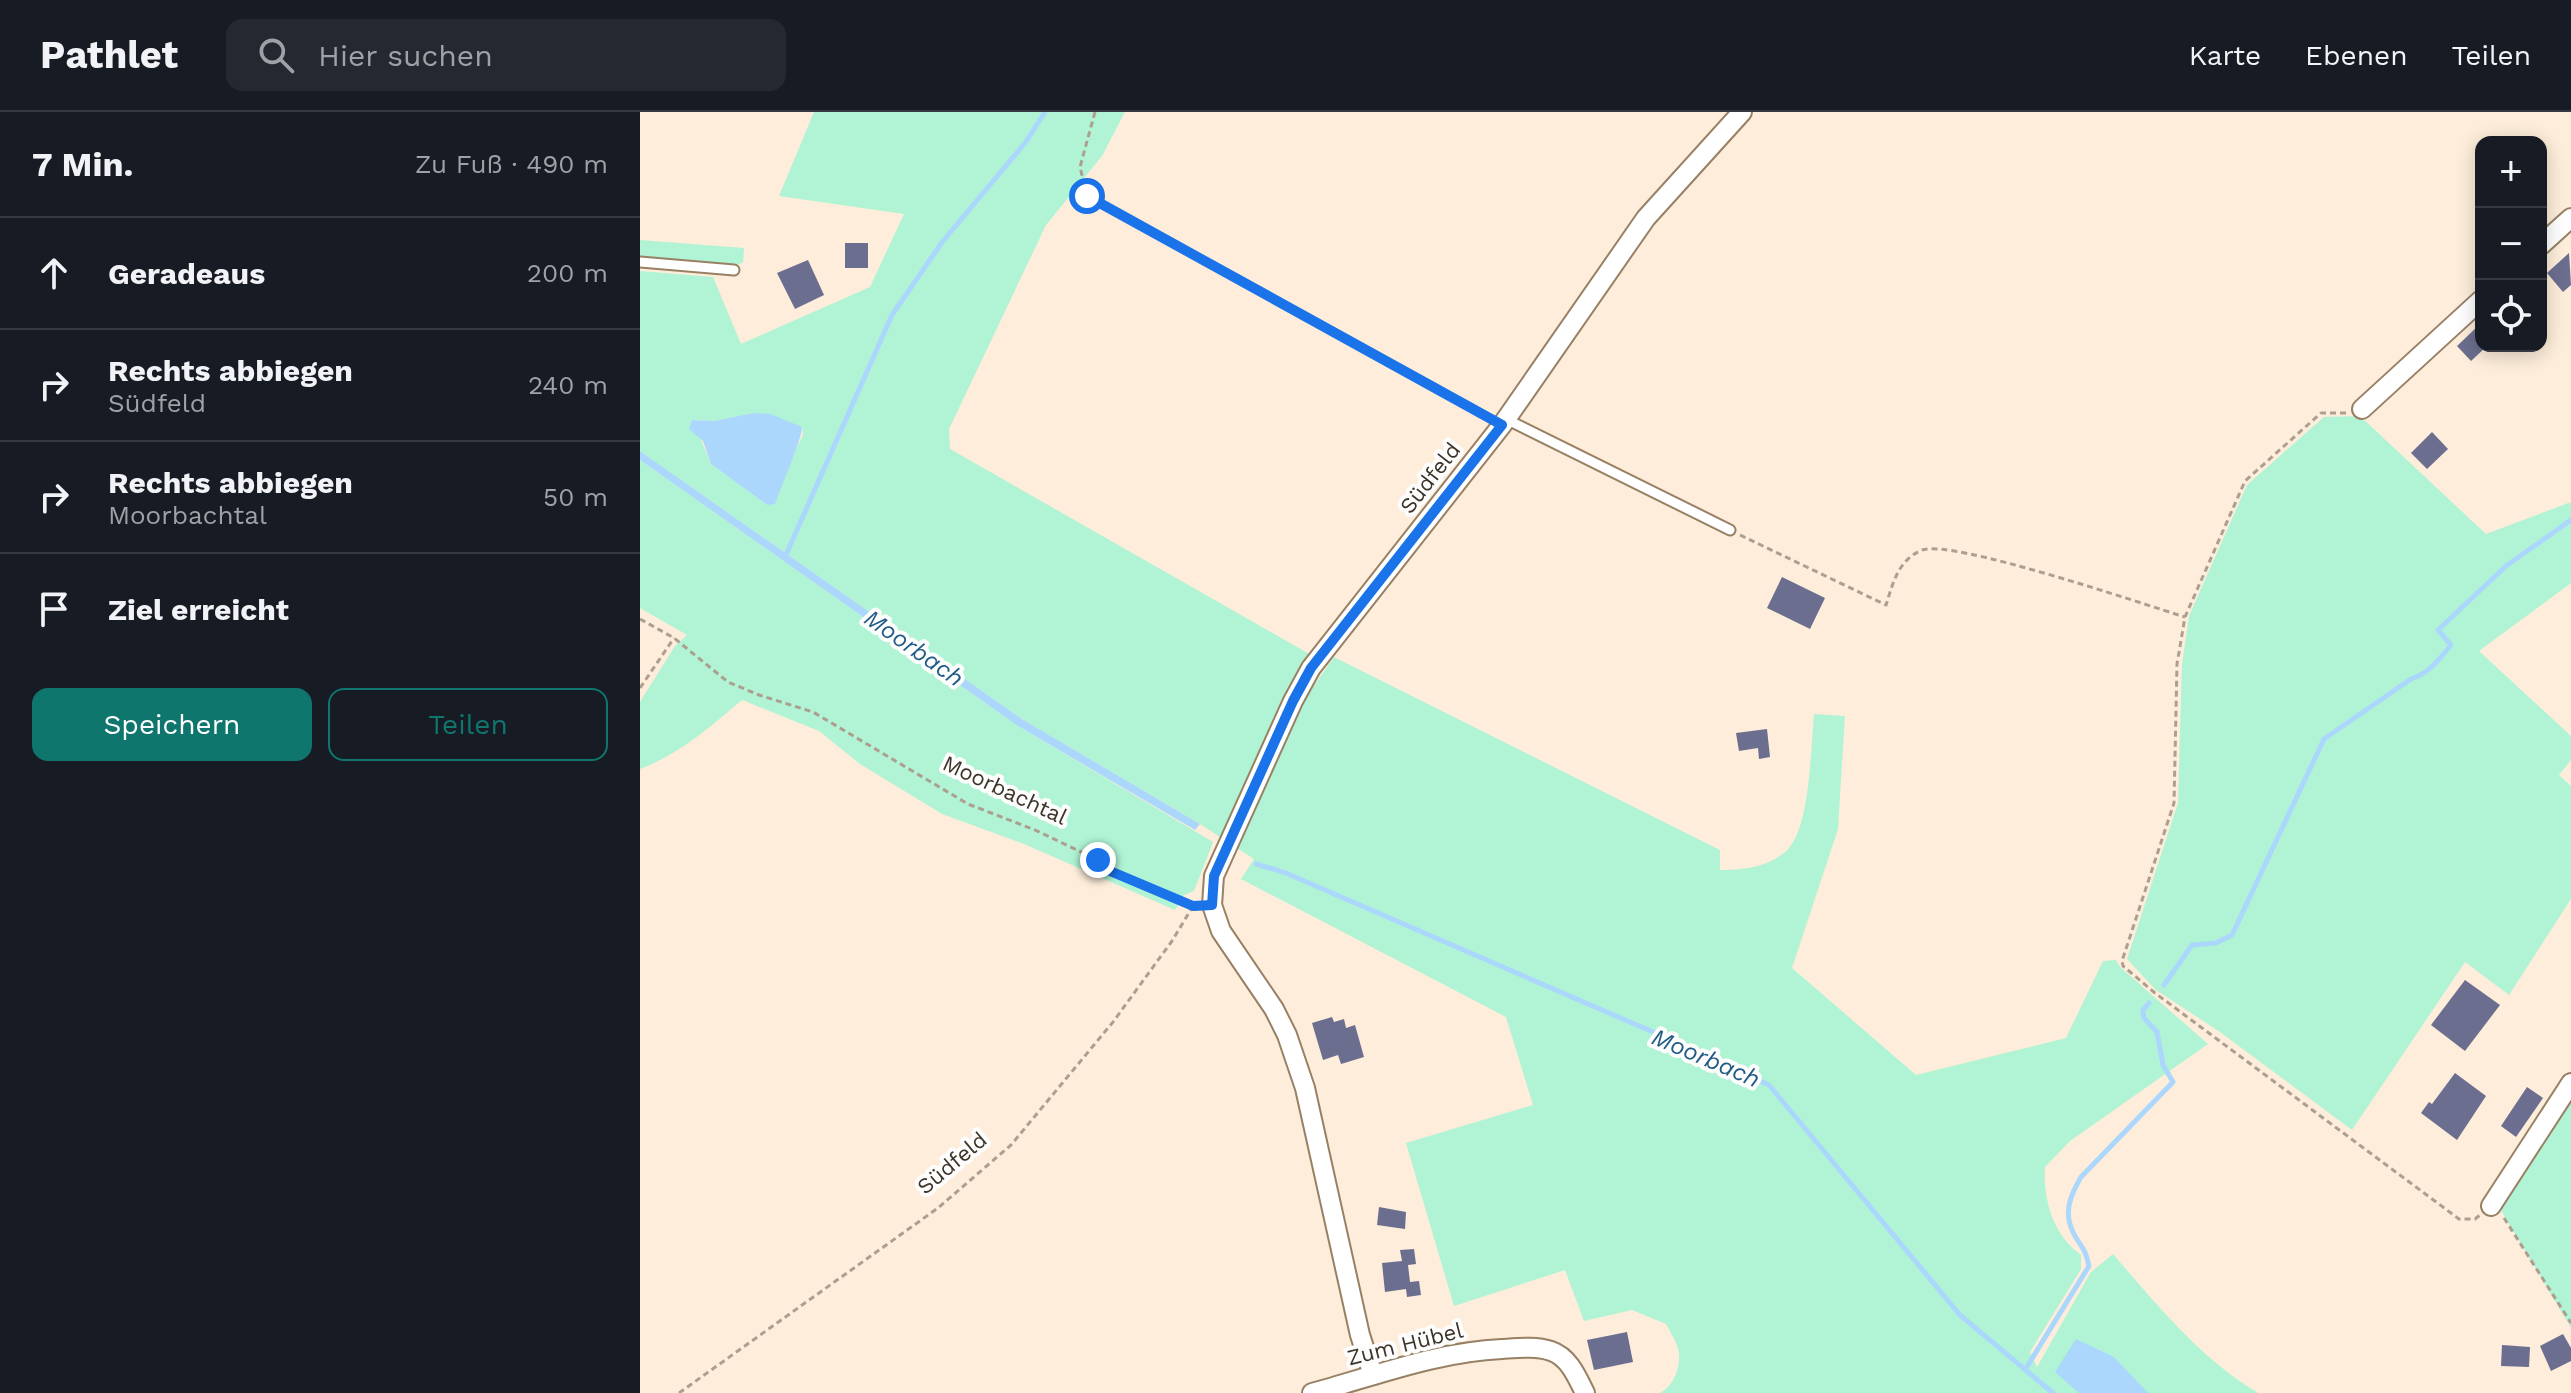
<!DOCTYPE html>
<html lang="de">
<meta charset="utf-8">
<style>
body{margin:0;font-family:"Work Sans",sans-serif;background:#242831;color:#f1f3f6}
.controls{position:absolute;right:24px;top:24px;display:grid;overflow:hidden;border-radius:16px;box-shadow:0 4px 20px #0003}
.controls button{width:72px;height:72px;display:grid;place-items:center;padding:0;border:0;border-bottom:2px solid #363941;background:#171b24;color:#f1f3f6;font:40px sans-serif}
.stop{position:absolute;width:24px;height:24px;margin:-18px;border:6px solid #1a73e8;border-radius:50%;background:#fff}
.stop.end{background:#1a73e8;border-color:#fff;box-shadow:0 2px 8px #0008}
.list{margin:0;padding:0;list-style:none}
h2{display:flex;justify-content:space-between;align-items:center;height:104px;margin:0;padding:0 32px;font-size:34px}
h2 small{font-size:26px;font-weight:400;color:#9ea1a6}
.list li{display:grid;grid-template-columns:52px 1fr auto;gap:24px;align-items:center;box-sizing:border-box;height:112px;padding:0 32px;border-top:2px solid #363941}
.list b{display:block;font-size:30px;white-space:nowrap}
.list p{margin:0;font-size:26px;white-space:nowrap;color:#9ea1a6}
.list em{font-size:26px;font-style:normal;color:#9ea1a6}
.actions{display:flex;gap:16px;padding:24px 32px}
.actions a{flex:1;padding:18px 0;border:2px solid #0f766e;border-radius:16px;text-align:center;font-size:28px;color:#0f766e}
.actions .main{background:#0f766e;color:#fff}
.icon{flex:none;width:44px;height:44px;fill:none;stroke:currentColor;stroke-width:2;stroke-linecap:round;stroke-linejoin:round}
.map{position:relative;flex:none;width:1931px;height:1281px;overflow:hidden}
header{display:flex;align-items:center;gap:48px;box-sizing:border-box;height:112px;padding:0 40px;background:#171b24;border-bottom:2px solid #363941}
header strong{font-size:38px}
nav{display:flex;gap:44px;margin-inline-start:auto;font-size:28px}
.search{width:560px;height:72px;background:#242831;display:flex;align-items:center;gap:20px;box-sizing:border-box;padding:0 28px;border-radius:16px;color:#9ea1a6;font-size:30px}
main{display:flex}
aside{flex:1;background:#171b24}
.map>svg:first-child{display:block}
</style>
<header>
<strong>Pathlet</strong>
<div class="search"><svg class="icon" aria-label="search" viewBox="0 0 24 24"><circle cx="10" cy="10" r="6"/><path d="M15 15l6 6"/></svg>Hier suchen</div>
<nav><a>Karte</a><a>Ebenen</a><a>Teilen</a></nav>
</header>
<main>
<aside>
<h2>7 Min.<small>Zu Fuß · 490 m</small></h2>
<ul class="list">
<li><svg class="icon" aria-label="ahead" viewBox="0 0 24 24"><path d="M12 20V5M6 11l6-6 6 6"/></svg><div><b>Geradeaus</b></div><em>200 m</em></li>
<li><svg class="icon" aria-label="right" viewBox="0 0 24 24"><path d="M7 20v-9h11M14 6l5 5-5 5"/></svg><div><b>Rechts abbiegen</b><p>Südfeld</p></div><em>240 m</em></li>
<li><svg class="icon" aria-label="right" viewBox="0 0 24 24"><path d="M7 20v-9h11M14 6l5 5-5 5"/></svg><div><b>Rechts abbiegen</b><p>Moorbachtal</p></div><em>50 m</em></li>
<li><svg class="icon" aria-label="arrive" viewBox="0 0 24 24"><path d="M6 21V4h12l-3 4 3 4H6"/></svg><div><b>Ziel erreicht</b></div></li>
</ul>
<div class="actions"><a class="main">Speichern</a><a>Teilen</a></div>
</aside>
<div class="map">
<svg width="1931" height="1281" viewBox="0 0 1931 1281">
<rect width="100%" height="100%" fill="#fdedda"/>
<g fill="#b0f4d5" fill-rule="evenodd">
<path d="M 174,0 L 485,0 L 462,44 L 406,113 L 309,317 L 310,337 L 671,543 L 656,569 L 671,578 L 694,545 L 1080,738 L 1080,758 C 1103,758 1132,755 1149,736 C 1170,712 1171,635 1174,602 L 1205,604 L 1198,717 L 1152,856 L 1276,963 L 1426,926 L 1463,849 L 1476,848 L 1480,855 L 1568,932 L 1430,1029 L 1405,1055 C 1403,1088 1413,1123 1441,1143 L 1441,1157 L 1390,1240 L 1397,1255 L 1451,1160 L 1473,1142 C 1516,1192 1561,1247 1618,1281 L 1020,1281 C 1035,1274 1042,1251 1038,1236 C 1035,1228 1030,1219 1026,1212 L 992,1198 L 944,1209 L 925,1158 L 814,1194 L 766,1031 L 893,993 L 866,905 L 601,767 L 614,747 L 560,712 L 382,607 L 0,339 L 0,159 L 73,165 L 101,232 L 230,175 L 264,102 L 139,84 ZM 113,301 L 162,315 L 163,323 L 127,393 L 71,352 L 53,308 L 74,309 Z"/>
<path d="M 0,128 L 104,136 L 103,150 L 97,153 L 0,145 Z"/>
<path d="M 1720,304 L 1846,422 L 1931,390 L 1931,471 L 1839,539 L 1931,624 L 1931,648 L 1919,663 L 1931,674 L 1931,787 L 1869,883 L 1825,850 L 1712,1018 L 1580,920 L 1516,878 L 1487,847 L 1538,691 L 1542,552 L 1549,504 L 1607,373 L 1684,305 Z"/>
<path d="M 0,348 L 378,614 L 573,730 L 554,779 L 544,783 L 535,798 L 384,732 L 302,702 L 220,652 L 179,619 L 102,588 C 70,615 40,642 0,657 L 0,590 L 35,534 L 47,523 L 0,496 Z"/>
<path d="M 1931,982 L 1931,1216 L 1859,1095 Z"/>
</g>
<g fill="#acd7fc">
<path d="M 113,301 L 131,302 L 162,315 C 163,324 140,377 135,392 L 127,393 L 71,352 L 63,329 L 49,317 L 52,308 L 74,309 Z"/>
<path d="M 0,339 L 382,607 L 560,712 L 555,718 L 378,614 L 0,348 Z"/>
<path d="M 1436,1227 L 1474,1245 L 1508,1281 L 1439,1281 L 1415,1260 Z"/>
</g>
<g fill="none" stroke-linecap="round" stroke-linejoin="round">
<g stroke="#acd7fc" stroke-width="5">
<path d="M 145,445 L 252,203 L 303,129 L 385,31 L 405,0"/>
<path d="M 616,752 L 646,761 L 752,807 L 1043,933 L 1129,973 L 1320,1203 L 1413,1281"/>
<path d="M 1524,873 L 1552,833 L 1576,831 L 1592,823 L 1684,627 L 1771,567 C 1789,561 1799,548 1811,533 L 1798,518 L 1866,454 L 1931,408"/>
<path d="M 1385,1258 L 1449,1154 C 1445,1134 1440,1135 1433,1120 C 1423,1100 1431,1082 1441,1065 L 1533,970 L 1523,953 L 1517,920 L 1504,906 L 1503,898 L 1509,891"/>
</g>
</g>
<g fill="#6b6e8e">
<rect x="205" y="131" width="23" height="25"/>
<path d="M 1929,141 L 1931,173 L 1923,180 L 1907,161 Z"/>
<path d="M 168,148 L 184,183 L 155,197 L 137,161 Z"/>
<path d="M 1837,215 L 1841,219 L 1841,234 L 1847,234 L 1831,249 L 1817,234 Z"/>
<path d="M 1792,320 L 1808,337 L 1787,357 L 1771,341 Z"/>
<path d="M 1142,465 L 1185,486 L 1170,517 L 1127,496 Z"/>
<path d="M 1127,617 L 1130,645 L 1119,647 L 1118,636 L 1099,639 L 1096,621 Z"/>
<path d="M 1825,868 L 1860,893 L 1825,939 L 1791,913 Z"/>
<path d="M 692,905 L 694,910 L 704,907 L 706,916 L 715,913 L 724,945 L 701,952 L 698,943 L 683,948 L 672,911 Z"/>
<path d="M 1815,961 L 1846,984 L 1817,1028 L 1781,1001 L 1789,990 L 1792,992 Z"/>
<path d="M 1887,975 L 1903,986 L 1876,1025 L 1861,1014 Z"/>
<path d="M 739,1095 L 766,1100 L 765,1117 L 737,1113 Z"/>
<path d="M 774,1137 L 776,1152 L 768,1153 L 770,1170 L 779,1169 L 781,1183 L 767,1185 L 766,1177 L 745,1180 L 742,1151 L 762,1149 L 760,1138 Z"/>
<path d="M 987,1220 L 993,1250 L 954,1258 L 947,1228 Z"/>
<path d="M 1923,1222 L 1931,1236 L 1931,1249 L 1911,1259 L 1900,1234 Z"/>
<path d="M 1862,1233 L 1890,1235 L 1889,1255 L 1861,1254 Z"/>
</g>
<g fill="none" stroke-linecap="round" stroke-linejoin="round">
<defs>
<g id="service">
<path d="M 0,150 L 94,158"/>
<path d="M 866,307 L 1090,418"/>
</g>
<g id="minor">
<path d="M 1901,133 L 1931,106"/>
<path d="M 1722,297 L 1841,188"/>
<path d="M 1851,1094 L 1931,971"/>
<path d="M 733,1263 L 720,1223 L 665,976 L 647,923 L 634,897 L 581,819 L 572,793 L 574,764 L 653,589 L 671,556 L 862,313 L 1006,106 L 1102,0"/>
<path d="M 672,1281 C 735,1264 796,1240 862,1237 C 878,1236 896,1234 911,1239 C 929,1245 937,1265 945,1281"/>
</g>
</defs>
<use href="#service" stroke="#988064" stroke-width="13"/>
<use href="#minor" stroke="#988064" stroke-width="22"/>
<g stroke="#ad9f8f" stroke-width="3" stroke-dasharray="6 4" stroke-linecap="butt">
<path d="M 455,0 L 440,55 L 447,84 L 848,305"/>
<path d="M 1706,301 L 1681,301 L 1605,369 L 1545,505 L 1537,552 L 1534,691 L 1482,849 L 1483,854 L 1515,881 L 1819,1107 L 1835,1107 L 1840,1103"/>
<path d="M 1100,423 L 1246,493 C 1253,471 1258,448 1282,438 C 1312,427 1503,492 1545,505"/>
<path d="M 0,507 L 34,526 L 88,570 L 119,583 L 173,600 L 328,692 L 395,718 L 458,748 L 470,759 L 554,794"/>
<path d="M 0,576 L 34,526"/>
<path d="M 1864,1106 L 1931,1211"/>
<path d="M 39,1281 L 298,1096 L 371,1033 L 473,910 L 532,829 L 553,794"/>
</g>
<use href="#service" stroke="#fff" stroke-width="9"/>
<use href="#minor" stroke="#fff" stroke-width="18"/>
</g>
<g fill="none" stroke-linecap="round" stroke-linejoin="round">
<path stroke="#1a73e8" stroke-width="10" d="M 447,84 L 862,313 L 671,556 L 653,589 L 574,764 L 572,793 L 553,794 L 470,759 L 458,748"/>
</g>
<g text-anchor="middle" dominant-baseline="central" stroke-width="8" stroke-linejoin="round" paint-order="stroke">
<g font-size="22" fill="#3d3327" stroke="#fdfdfd">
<text transform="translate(790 366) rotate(-52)">Südfeld</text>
<text transform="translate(365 678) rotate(25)">Moorbachtal</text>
<text transform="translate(312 1051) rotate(-40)">Südfeld</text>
<text transform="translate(765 1232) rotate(-14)">Zum Hübel</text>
</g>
<g font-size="24" font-style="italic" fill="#205b86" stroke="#fdfdfd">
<text transform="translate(274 536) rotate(35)">Moorbach</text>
<text transform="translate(1066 946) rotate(23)">Moorbach</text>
</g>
</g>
</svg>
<div class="controls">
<button>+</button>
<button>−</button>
<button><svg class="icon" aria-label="locate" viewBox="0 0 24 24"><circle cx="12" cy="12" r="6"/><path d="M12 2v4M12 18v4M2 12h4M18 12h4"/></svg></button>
</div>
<div class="stop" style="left:447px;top:84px"></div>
<div class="stop end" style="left:458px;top:748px"></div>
</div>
</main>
